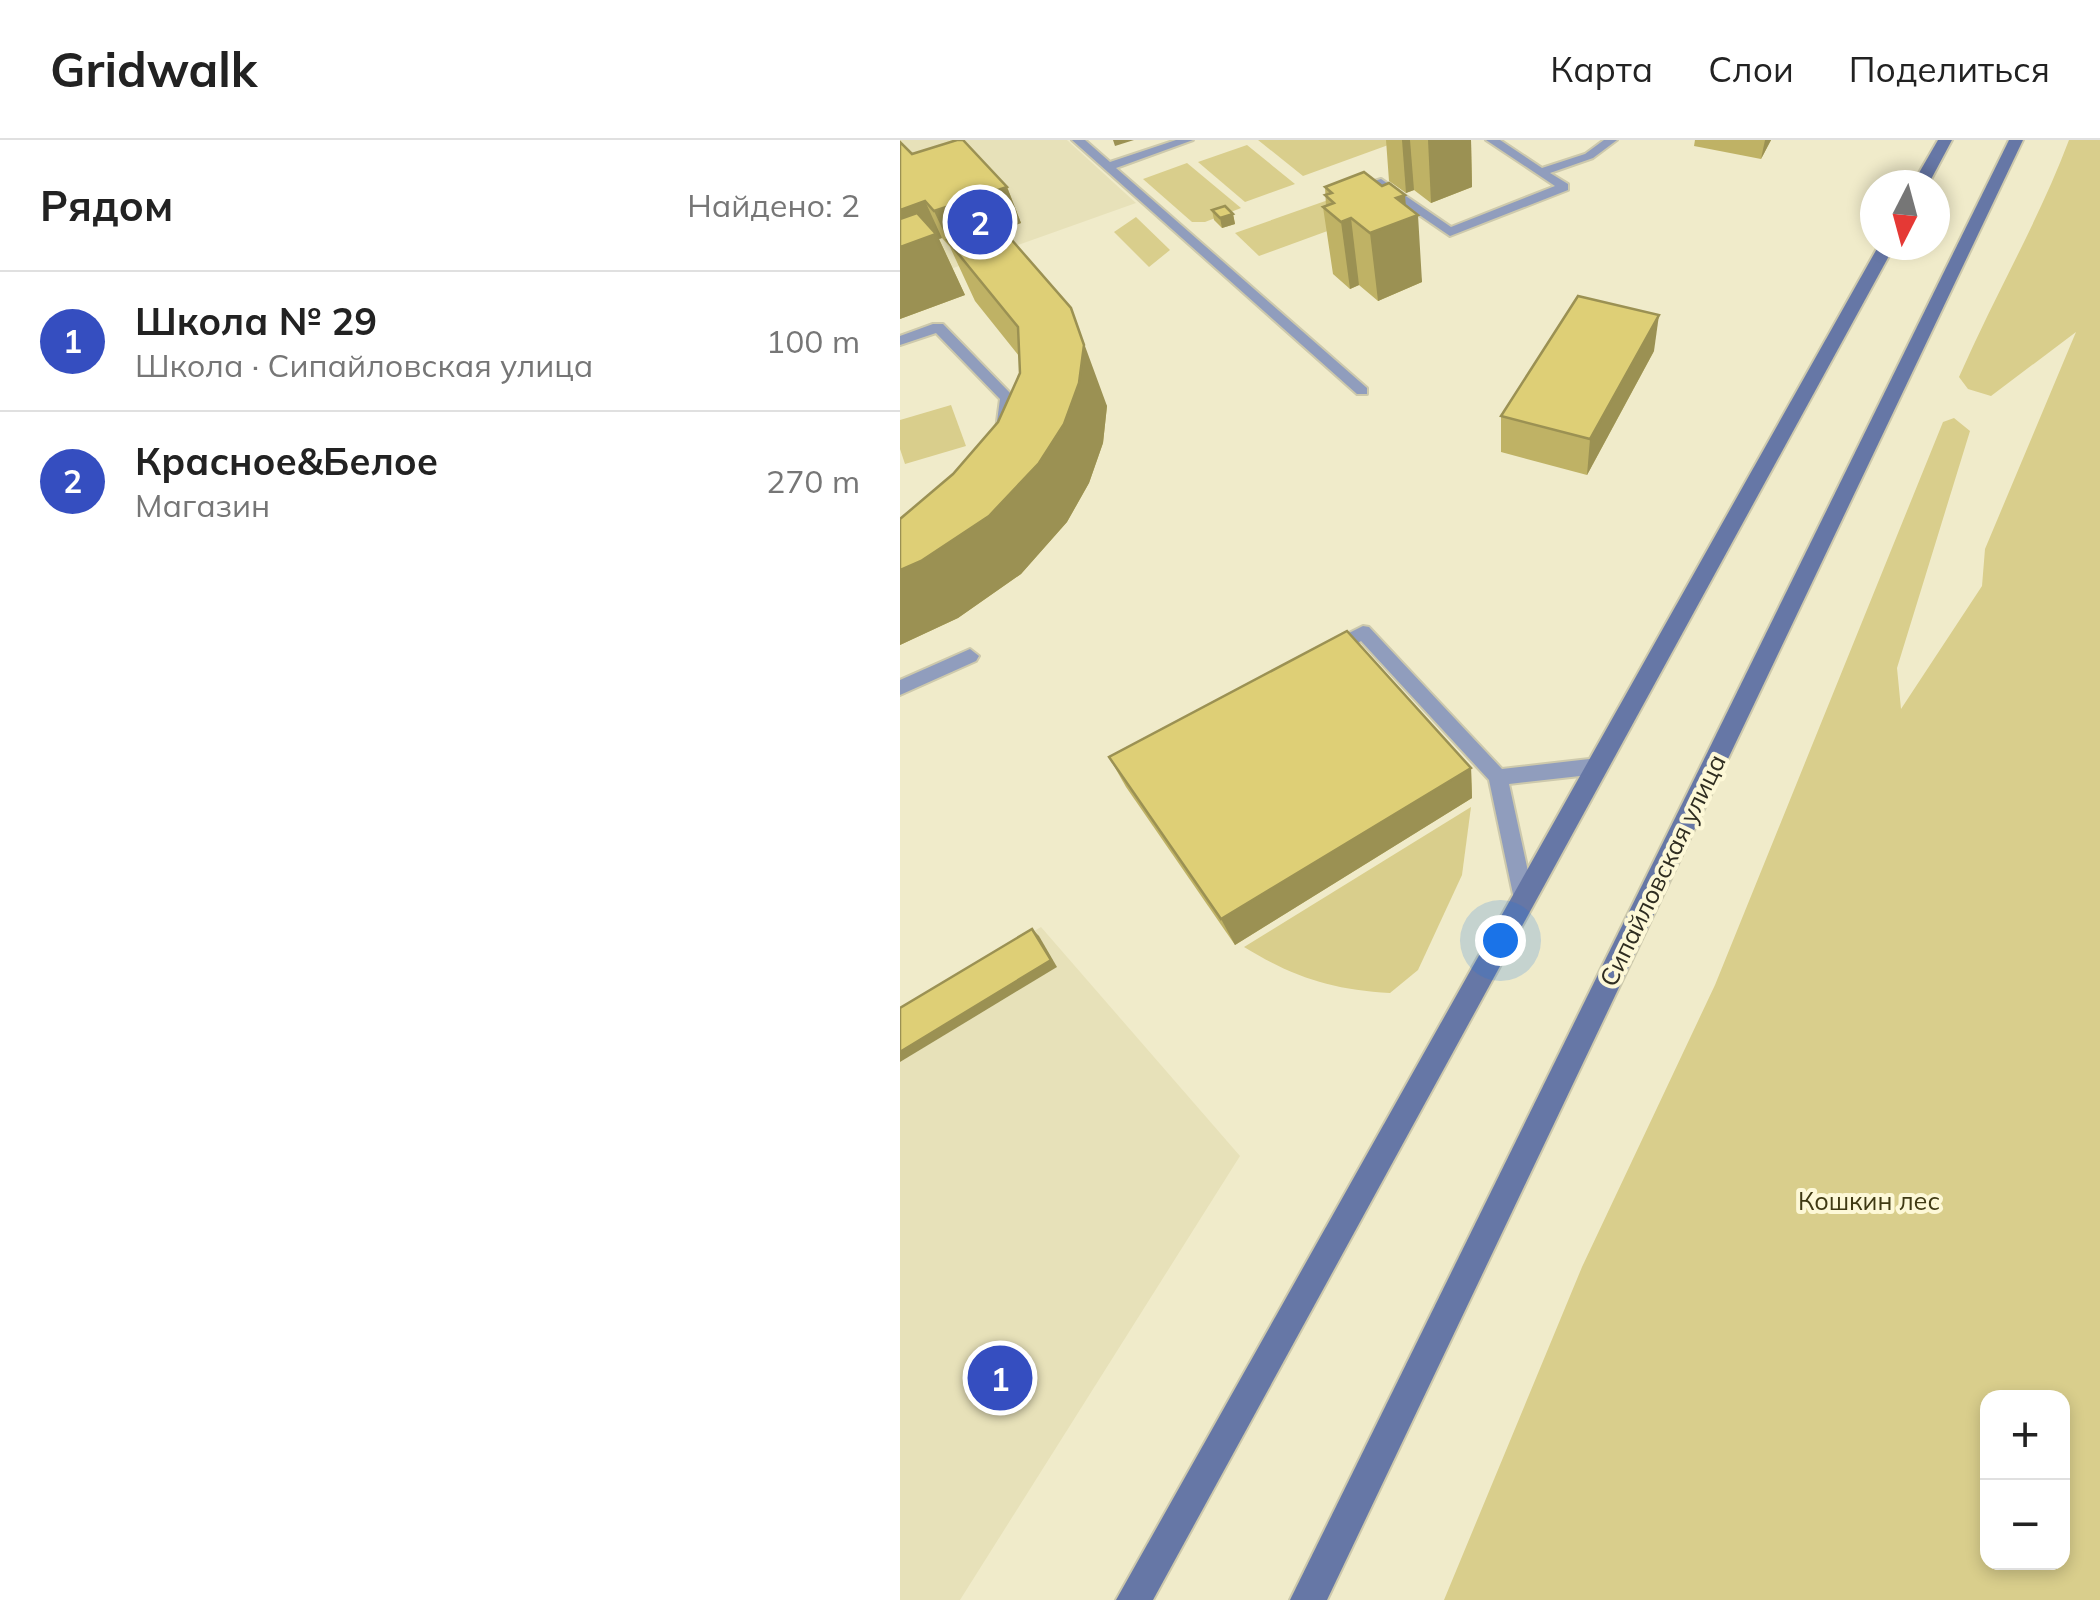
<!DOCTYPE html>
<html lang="ru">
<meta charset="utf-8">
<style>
body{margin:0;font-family:Mulish,sans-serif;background:#f2f2f2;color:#222}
.controls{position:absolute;right:30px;bottom:30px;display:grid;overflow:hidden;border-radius:20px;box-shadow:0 5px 15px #0003}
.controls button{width:90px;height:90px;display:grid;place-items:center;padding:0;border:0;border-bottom:2px solid #e0e0e0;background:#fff;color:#222;font:50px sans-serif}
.compass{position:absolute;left:960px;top:30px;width:90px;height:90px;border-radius:50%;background:#fff;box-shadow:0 5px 15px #0003;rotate:186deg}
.you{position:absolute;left:600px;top:800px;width:35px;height:35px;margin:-25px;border:8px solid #fff;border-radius:50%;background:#1a73e8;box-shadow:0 0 0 15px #1a73e833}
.badge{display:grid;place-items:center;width:65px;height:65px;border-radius:50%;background:#354ec0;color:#fff;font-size:32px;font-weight:700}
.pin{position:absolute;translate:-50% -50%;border:5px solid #fff;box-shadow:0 2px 10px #0006}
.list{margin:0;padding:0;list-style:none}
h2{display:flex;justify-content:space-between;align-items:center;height:130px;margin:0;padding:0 40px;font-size:42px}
h2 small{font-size:32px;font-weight:400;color:#767676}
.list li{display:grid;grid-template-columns:65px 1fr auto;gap:30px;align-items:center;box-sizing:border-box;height:140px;padding:0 40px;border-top:2px solid #e0e0e0}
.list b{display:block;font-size:38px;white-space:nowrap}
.list p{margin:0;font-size:32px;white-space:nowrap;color:#767676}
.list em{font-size:32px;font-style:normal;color:#767676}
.map{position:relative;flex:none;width:1200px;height:1460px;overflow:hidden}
header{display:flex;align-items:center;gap:60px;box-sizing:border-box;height:140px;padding:0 50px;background:#fff;border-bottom:2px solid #e0e0e0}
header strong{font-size:48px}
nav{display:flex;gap:55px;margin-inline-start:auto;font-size:35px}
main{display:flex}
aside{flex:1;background:#fff}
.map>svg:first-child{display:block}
</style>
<header>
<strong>Gridwalk</strong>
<nav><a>Карта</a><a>Слои</a><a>Поделиться</a></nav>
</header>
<main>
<aside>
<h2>Рядом<small>Найдено: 2</small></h2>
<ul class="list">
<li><span class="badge">1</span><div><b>Школа № 29</b><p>Школа · Сипайловская улица</p></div><em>100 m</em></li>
<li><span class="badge">2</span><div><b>Красное&amp;Белое</b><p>Магазин</p></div><em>270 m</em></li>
</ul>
</aside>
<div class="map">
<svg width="1200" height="1460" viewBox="0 0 1200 1460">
<rect width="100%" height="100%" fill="#f0ebca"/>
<g fill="#e7e1b9">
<path d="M 0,0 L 167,0 L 236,63 L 0,147 Z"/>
<path d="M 141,787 L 340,1016 L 60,1460 L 0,1460 L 0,870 Z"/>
</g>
<g fill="#d9ce8c" fill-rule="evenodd">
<path d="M 358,0 L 502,0 L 403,36 Z"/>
<path d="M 1169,0 L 1200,0 L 1200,1460 L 544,1460 L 682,1127 L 815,845 L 1043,282 L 1054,278 L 1070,291 L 997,528 L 1001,569 L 1082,446 L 1085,409 L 1176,192 L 1091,256 L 1068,249 L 1059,237 C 1094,157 1138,82 1169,0 ZM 1088,1258 L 1162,1258 L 1162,1422 L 1088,1422 Z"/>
<path d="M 347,5 L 395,44 L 345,62 L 298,22 Z"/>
<path d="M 287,23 L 341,68 L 305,82 L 292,82 L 243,39 Z"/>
<path d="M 448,53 L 474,74 L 359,116 L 335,93 Z"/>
<path d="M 236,77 L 270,110 L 249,127 L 214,92 Z"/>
<path d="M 51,265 L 66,306 L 5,324 L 0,309 L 0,280 Z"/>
<path d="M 571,667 L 562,735 L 518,830 L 490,853 C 432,850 393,837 344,807 Z"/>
</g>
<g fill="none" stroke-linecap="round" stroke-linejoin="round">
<defs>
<g id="lane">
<path d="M 172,0 L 185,0 L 210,22 L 276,0 L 293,0 L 216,28 L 467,248 L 467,254 L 457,254 Z"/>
<path d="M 586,0 L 600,0 L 642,28 L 685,14 L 704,0 L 717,0 L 693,18 L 650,33 L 668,44 L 668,50 L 550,96 L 471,42 L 481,39 L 551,87 L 655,46 Z"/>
<path d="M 33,184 L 43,184 L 112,255 L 108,292 L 103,294 L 96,289 L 100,259 L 36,193 L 0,205 L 0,196 Z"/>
<path d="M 463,486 L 469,487 L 602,629 L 698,618 L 705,621 L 707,626 L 698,634 L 609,644 L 634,759 L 631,765 L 624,768 L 617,765 L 614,759 L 589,640 L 461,501 L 439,514 L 427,514 L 424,509 L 427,504 Z"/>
<path d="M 70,509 L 79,516 L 76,521 L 0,555 L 0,540 Z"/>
</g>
<g id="secondary">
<path d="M 1038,0 L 1052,0 L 1028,45 L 1012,45 Z"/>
<path d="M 1109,0 L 1123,0 L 427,1460 L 390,1460 Z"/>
<path d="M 979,105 L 995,105 L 253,1460 L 216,1460 Z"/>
</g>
</defs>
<use href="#lane" stroke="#cdc9ac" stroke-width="4"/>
<use href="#secondary" stroke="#cdc9ac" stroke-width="4"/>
<use href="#lane" fill="#909dbd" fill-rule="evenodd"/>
<use href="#secondary" fill="#6677a6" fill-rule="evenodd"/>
</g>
<g fill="#bfb265">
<path d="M 486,0 L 571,0 L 572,47 L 531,63 L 514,50 L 506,53 L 489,41 Z"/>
<path d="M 795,0 L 871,0 L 861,19 L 794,6 Z"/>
<path d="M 12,14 L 107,47 L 121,83 L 103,90 L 207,266 L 203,303 L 189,343 L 167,382 L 121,434 L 58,478 L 0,505 L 0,379 L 53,334 L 98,282 L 120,233 L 119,216 L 75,161 L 50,107 L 42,98 L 39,99 L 65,155 L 0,179 Z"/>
<path d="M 425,47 L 506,66 L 522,142 L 478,161 L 459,145 L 450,149 L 433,134 L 423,67 L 426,66 Z"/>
<path d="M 312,70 L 333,74 L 335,84 L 322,88 L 314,80 Z"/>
<path d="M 754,211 L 687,335 L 601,312 L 601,276 Z"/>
<path d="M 209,617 L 571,628 L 572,658 L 335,805 L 226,647 Z"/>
</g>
<g fill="#9b9153">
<path d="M 213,0 L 234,0 L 215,6 Z"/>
<path d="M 502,0 L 510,0 L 514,50 L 506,53 Z"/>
<path d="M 528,0 L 571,0 L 572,47 L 531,63 Z"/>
<path d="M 865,0 L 871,0 L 861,19 Z"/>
<path d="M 107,47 L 121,83 L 53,107 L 48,101 L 34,71 Z"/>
<path d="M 505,55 L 507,79 L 518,75 L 522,142 L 478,161 L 470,93 L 496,58 Z"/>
<path d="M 25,61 L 42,98 L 39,99 L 65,155 L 0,179 L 0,70 Z"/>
<path d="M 333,74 L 335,84 L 322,88 L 320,78 Z"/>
<path d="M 451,78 L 459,145 L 450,149 L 441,82 Z"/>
<path d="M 171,168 L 207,266 L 203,303 L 189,343 L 167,382 L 121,434 L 58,478 L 0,505 L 0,430 L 179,243 Z"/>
<path d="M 759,175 L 754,211 L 687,335 L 690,299 Z"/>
<path d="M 571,628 L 572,658 L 335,805 L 321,779 Z"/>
<path d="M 132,789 L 139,796 L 157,827 L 0,922 L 0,912 Z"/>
</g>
<g fill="#decf76" stroke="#9b9153" stroke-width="2.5">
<path d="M 57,0 L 63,0 L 107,47 L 34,71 L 25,61 L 0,70 L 0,2 L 12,14 Z"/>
<path d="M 464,32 L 482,46 L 489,43 L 505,55 L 496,58 L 518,75 L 470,93 L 451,78 L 441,82 L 423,67 L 434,63 L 425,55 L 432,53 L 425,47 Z"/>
<path d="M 325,66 L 333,74 L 320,78 L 312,70 Z"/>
<path d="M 17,73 L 36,94 L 0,107 L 0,79 Z"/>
<path d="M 97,83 L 171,168 L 184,205 L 179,243 L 164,284 L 139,323 L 89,376 L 21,421 L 0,430 L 0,379 L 53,334 L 98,282 L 120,233 L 118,187 L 47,100 Z"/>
<path d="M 678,156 L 759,175 L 690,299 L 601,276 Z"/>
<path d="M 447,491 L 571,628 L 321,779 L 209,617 Z"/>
<path d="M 132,789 L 151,820 L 0,912 L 0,868 Z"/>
</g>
<g text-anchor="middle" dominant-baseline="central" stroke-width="8" stroke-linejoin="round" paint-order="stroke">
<g font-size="25" fill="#2f2d21" stroke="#fdf8d7">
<text transform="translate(762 730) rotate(-64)">Сипайловская улица</text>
</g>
<g font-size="25" fill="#3f3913" stroke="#fdf8d7">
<text x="969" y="1060">Кошкин лес</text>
</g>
</g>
</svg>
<div class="controls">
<button>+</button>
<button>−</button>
</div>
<svg class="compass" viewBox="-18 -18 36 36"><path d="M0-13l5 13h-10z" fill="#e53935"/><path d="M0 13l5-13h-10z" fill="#767676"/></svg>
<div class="you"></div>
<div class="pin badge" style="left:100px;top:1238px">1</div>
<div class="pin badge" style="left:80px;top:82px">2</div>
</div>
</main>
